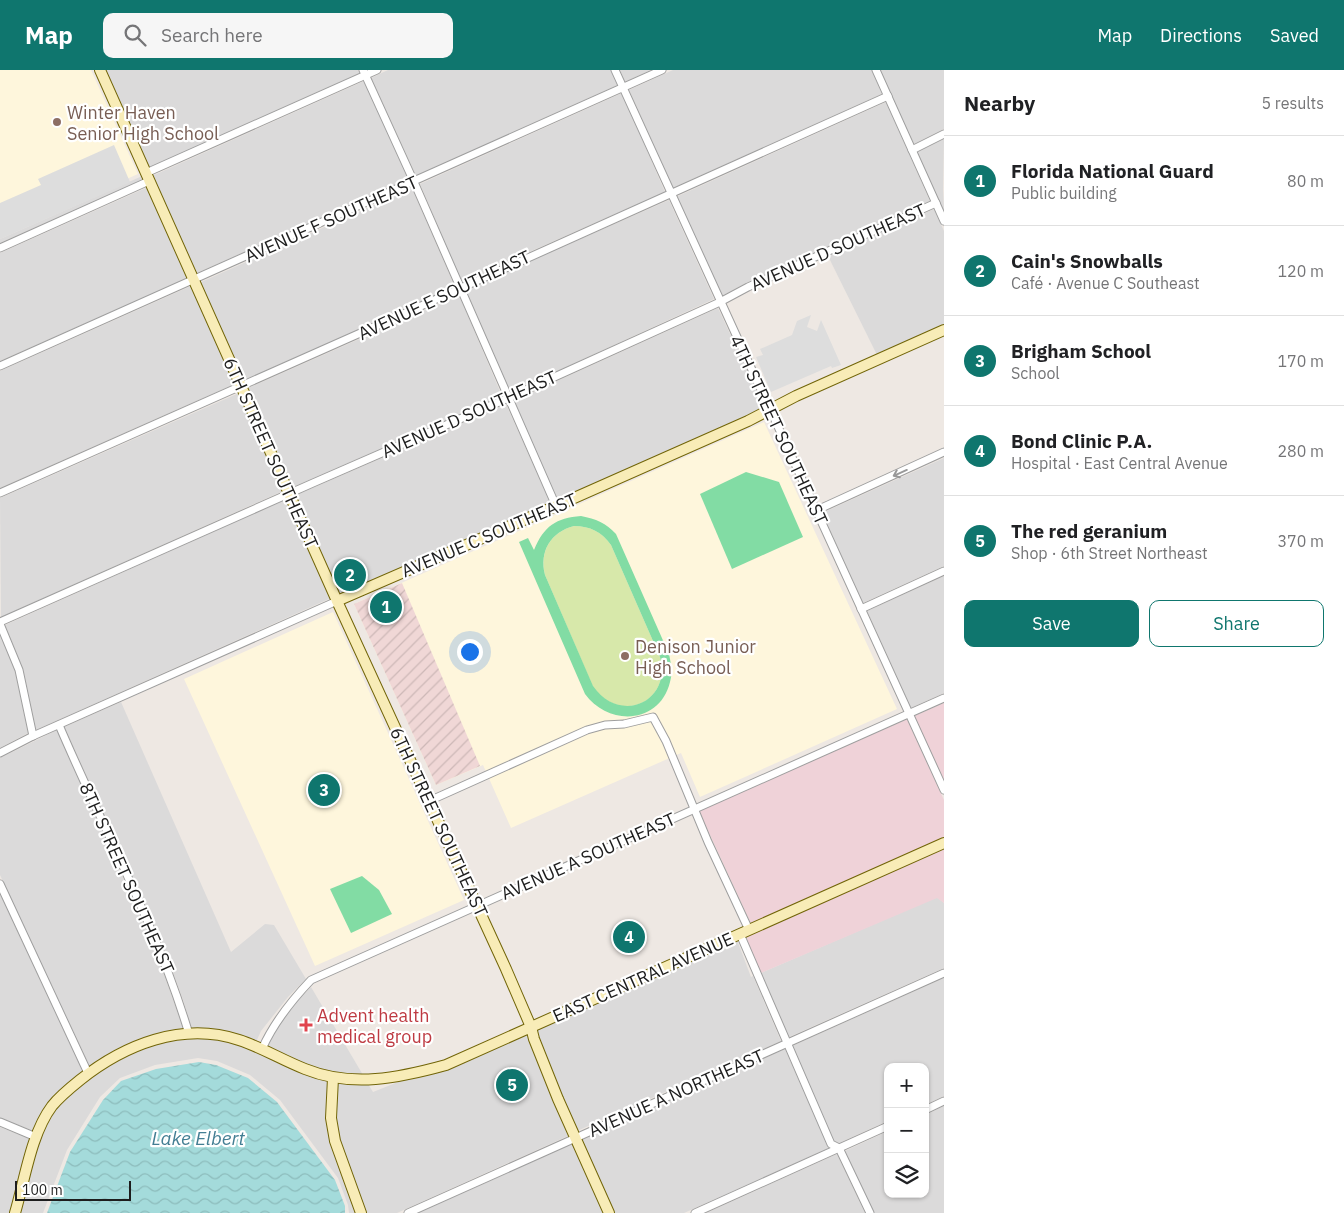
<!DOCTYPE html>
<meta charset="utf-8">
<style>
body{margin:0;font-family:"IBM Plex Sans",sans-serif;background:#f6f6f6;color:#202124}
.controls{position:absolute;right:15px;bottom:15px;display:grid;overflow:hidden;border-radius:10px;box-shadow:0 1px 4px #0004}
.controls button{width:45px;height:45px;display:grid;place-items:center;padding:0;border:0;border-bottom:1px solid #e0e0e0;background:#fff;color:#202124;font:25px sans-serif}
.scale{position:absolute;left:15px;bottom:12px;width:116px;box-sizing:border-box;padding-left:5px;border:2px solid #1d1d1d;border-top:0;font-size:14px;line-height:18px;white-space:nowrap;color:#1d1d1d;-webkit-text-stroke:4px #fff;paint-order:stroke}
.you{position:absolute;left:469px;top:581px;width:18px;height:18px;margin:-12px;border:4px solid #fff;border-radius:50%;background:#1a73e8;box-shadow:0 0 0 8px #1a73e833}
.badge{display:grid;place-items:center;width:32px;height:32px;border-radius:50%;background:#0f766e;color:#fff;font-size:16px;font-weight:700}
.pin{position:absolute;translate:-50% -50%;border:2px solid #fff;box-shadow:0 1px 5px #0006}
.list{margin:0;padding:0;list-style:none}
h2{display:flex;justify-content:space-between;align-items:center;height:65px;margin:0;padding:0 20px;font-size:21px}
h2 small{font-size:16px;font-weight:400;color:#757577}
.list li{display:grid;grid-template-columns:32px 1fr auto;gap:15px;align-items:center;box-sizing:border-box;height:90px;padding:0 20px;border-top:1px solid #e0e0e0}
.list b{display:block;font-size:19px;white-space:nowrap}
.list p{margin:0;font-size:16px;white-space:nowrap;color:#757577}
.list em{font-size:16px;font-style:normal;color:#757577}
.actions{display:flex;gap:10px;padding:15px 20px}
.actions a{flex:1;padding:11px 0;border:1px solid #0f766e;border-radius:10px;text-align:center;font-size:18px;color:#0f766e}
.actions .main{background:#0f766e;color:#fff}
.icon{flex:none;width:28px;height:28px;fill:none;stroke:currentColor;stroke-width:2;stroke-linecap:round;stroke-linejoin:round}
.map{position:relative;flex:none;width:944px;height:1143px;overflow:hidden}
header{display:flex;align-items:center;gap:30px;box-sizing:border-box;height:70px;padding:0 25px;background:#0f766e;color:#fff}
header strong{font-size:24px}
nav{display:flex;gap:28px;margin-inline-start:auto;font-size:18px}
.search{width:350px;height:45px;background:#f6f6f6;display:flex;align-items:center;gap:12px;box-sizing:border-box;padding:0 18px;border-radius:10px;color:#757577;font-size:19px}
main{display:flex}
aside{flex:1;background:#fff}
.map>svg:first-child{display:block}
</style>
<header>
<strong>Map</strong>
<div class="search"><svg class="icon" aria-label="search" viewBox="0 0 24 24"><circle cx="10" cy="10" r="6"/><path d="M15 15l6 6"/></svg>Search here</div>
<nav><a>Map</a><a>Directions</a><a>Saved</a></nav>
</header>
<main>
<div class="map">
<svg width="944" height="1143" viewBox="0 0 944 1143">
<defs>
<pattern id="military-furrows" width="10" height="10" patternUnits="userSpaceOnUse" patternTransform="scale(1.25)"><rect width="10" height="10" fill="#f0d7d6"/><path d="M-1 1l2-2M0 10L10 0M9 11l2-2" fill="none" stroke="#cdb8b7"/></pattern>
<pattern id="water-waves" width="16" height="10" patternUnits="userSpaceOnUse" patternTransform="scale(1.25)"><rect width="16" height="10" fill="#a4dbdb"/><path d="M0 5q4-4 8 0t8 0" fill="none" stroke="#8dbcbc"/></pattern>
</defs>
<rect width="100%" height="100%" fill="#eee8e3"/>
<g fill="#dbdada">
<path d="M 95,0 L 144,109 L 0,173 L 0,169 L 140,107 L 141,102 Z"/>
<path d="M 104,0 L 358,0 L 360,3 L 148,98 Z"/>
<path d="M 388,0 L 611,0 L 618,15 L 416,106 L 371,8 Z"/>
<path d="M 620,0 L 651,0 L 625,12 Z"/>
<path d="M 673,0 L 872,0 L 882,24 L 673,118 L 629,20 Z"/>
<path d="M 880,0 L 944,0 L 944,59 L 914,74 Z"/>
<path d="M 364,11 L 409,109 L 195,204 L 152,106 Z"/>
<path d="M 622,23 L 665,122 L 484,202 L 462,213 L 420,114 Z"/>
<path d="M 886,32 L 930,131 L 746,213 L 722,226 L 676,127 Z"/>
<path d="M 944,69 L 943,119 L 944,141 L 917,82 Z"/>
<path d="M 148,117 L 188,208 L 0,291 L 0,183 Z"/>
<path d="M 412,118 L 455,217 L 242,311 L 199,213 Z"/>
<path d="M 669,130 L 714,229 L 510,323 L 466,221 L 487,210 Z"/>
<path d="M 934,139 L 944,161 L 944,255 L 877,285 L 828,186 Z"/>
<path d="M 191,216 L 235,314 L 0,418 L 0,301 Z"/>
<path d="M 459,225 L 502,326 L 291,418 L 246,319 Z"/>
<path d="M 718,238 L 764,337 L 748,346 L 558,431 L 513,331 Z"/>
<path d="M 239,323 L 283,421 L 1,547 L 0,428 Z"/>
<path d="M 506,334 L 551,434 L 339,525 L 294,426 Z"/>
<path d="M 944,388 L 944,496 L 863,533 L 822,443 Z"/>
<path d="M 287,429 L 331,528 L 36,660 L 23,599 L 5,555 Z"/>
<path d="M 944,506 L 944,623 L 911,638 L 867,541 Z"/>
<path d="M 0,564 L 15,601 L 28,663 L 0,678 Z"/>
<path d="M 121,632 L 231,882 L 265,854 L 274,855 L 306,909 L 288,927 L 261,961 L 256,972 L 224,962 L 207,959 L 192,960 L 183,930 L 162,873 L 64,657 Z"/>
<path d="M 57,660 L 154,877 L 184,960 L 159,963 L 128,974 L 103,987 L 90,997 L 0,805 L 0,688 Z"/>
<path d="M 0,824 L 83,1002 L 34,1061 L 0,1048 Z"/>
<path d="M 937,827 L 944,833 L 944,898 L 789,967 L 761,903 Z"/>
<path d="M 737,870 L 751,907 L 753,906 L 781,971 L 577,1061 L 538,967 L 536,960 Z"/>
<path d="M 944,908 L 944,1026 L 925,1035 L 925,997 L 888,997 L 888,1051 L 839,1073 L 834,1071 L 792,976 Z"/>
<path d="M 311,917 L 363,1005 L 334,1003 L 307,995 L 264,976 L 268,967 L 294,934 Z"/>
<path d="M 528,963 L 570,1065 L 397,1143 L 365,1143 L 339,1070 L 335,1048 L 337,1012 L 368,1014 L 373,1022 L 398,1012 L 444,1000 Z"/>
<path d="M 207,968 L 238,974 L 329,1011 L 327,1047 L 357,1143 L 349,1143 L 348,1135 L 338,1108 L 280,1030 L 250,1005 L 217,991 L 198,988 L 155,995 L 120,1008 L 100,1027 L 67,1080 L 43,1143 L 20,1143 L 40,1069 L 56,1039 L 68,1025 L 93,1005 L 131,982 L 162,972 Z"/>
<path d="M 785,979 L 829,1078 L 684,1143 L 613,1143 L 581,1070 Z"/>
<path d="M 944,1036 L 944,1143 L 874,1143 L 845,1081 L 888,1061 L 888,1124 L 925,1124 L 925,1045 Z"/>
<path d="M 0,1057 L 31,1069 L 11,1143 L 0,1143 Z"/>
<path d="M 574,1073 L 605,1143 L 418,1143 L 550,1084 Z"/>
<path d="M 837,1084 L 865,1143 L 706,1143 Z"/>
</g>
<g fill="#efd2d8">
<path d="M 944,633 L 944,710 L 914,646 Z"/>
<path d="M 907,649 L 944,730 L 944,768 L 751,854 L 699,741 Z"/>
<path d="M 944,778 L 944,833 L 937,828 L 761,903 L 745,867 Z"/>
</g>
<g fill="#fef6dc">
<path d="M 0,0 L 91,0 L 138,104 L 0,165 Z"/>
<path d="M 764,352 L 897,639 L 700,727 L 681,683 L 511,758 L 483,695 L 436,715 L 354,534 Z"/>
<path d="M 333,542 L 464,830 L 315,896 L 184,609 Z"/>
</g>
<path fill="url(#military-furrows)" d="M 402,513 L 480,696 L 436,715 L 354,534 Z"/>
<path fill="#d7e8aa" d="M 574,456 C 590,456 602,462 611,475 L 660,587 C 672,632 620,655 593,617 L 545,505 C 539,481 551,462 574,456 Z"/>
<g fill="#82dca4" fill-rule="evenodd">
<path d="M 746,402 L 779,412 L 803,467 L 732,499 L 700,424 Z"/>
<path d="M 581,446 C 596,449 606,453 616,464 L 669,584 C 671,594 673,602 670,612 C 660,654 609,657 585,624 L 519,472 L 528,468 L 534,480 C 544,456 556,448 581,446 ZM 574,456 C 590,456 602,462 611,475 L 660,587 C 672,632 620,655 593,616 L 545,505 C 539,481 551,462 574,456 Z"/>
<path d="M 362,806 L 379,820 L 392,844 L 351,863 L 330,819 Z"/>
</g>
<g fill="#ddd">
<path d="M 114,75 L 130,112 L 0,169 L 0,133 L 41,115 L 38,109 Z"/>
<path d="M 811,245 L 807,257 L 817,261 L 821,250 L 841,295 L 832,298 L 831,296 L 771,322 L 756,287 L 763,285 L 760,279 L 792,265 L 797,251 Z"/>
</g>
<path fill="url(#water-waves)" d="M 199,992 L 216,995 L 248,1008 L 277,1032 L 335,1110 L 345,1136 L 345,1143 L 47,1143 L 70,1082 L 103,1030 L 121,1011 L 156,999 Z"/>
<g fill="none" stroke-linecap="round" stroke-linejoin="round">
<defs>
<g id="street">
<path d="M 363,0 L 414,112 L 556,436"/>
<path d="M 615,0 L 944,720"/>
<path d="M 876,0 L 944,151"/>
<path d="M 912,80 L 944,64"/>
<path d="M 146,103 L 377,0"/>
<path d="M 0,178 L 149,111"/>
<path d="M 0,296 L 662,0"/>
<path d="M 0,423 C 297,292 592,160 888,26"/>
<path d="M 817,440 L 944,382"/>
<path d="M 861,539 L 944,501"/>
<path d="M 0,552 L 313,413 L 508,328 L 720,232 L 748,217 L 936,133"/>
<path d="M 0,554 L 19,600 L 33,666"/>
<path d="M 59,655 C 103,758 157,857 189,964"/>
<path d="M 0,683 L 33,666 L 337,531"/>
<path d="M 429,731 L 587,660 L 605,655 L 624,654 L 653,647 L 666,671 L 708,772 L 749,860"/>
<path d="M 0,814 L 88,1003"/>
<path d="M 740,864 L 831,1074 L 839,1078 L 870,1143"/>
<path d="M 262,979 C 274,952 291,931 311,910 L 944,628"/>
<path d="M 925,1040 L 944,1031"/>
<path d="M 0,1052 L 36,1067"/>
<path d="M 408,1143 L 944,903"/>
<path d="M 695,1143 L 888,1056"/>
</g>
<g id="secondary">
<path d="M 100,0 L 337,531 L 506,899 L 531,957 L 534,969 L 558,1029 L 609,1143"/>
<path d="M 337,531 L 556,436 L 748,351 L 796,326 L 944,260"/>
<path d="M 333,1008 L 331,1048 L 335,1071 L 361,1143"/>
<path d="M 15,1143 C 25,1109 31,1064 52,1036 C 60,1026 70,1018 80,1010 C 124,975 182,951 239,970 C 261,977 282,990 305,999 C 352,1018 399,1008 446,995 L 944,773"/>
</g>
</defs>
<use href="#street" stroke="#9e9e9e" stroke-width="9"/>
<use href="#secondary" stroke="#716407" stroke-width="12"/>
<use href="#street" stroke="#fff" stroke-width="7"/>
<use href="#secondary" stroke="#f8ecb7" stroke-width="10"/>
</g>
<defs><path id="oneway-shaft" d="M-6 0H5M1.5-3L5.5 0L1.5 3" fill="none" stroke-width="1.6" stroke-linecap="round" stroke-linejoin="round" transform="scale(1.25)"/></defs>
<use stroke="#999" href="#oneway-shaft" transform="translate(900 403) rotate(156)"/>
<g fill="#8d6e63" stroke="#fff" stroke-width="2">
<circle cx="57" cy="52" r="5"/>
<circle cx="625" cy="586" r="5"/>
</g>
<path fill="#e0444e" stroke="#fff" stroke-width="2" d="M303.5 947.5h5v5h5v5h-5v5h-5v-5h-5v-5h5z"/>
<g text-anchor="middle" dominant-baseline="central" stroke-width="4.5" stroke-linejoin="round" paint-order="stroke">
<g font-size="18" fill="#785e54" stroke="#fff" text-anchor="start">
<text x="67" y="42">Winter Haven<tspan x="67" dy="21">Senior High School</tspan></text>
<text x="635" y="576">Denison Junior<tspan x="635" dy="21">High School</tspan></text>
</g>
<g font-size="18" fill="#1d1d1d" stroke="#fff">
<text transform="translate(331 149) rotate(-24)">AVENUE F SOUTHEAST</text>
<text transform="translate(838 177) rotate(-24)">AVENUE D SOUTHEAST</text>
<text transform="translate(444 225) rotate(-25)">AVENUE E SOUTHEAST</text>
<text transform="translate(469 344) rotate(-24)">AVENUE D SOUTHEAST</text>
<text transform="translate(779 360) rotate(65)">4TH STREET SOUTHEAST</text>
<text transform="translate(271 383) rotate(66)">6TH STREET SOUTHEAST</text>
<text transform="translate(489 465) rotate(-23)">AVENUE C SOUTHEAST</text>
<text transform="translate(439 752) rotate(65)">6TH STREET SOUTHEAST</text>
<text transform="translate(588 786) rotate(-24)">AVENUE A SOUTHEAST</text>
<text transform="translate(127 808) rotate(66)">8TH STREET SOUTHEAST</text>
<text transform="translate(643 907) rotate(-24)">EAST CENTRAL AVENUE</text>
<text transform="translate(676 1023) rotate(-24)">AVENUE A NORTHEAST</text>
</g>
<g font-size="18" fill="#be3a42" stroke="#fff" text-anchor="start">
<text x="317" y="945">Advent health<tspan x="317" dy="21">medical group</tspan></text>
</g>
<g font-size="19" font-style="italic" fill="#437e93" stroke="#fff">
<text x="198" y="1068">Lake Elbert</text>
</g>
</g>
</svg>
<div class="controls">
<button>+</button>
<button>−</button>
<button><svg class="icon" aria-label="layers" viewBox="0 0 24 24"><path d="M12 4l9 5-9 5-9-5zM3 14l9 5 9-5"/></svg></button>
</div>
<div class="scale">100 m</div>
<div class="you"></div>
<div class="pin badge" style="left:386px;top:537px">1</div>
<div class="pin badge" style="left:350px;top:505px">2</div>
<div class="pin badge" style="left:324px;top:720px">3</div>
<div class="pin badge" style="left:629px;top:867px">4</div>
<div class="pin badge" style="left:512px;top:1015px">5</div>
</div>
<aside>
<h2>Nearby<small>5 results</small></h2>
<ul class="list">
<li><span class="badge">1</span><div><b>Florida National Guard</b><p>Public building</p></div><em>80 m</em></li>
<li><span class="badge">2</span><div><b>Cain's Snowballs</b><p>Café · Avenue C Southeast</p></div><em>120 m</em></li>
<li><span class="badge">3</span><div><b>Brigham School</b><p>School</p></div><em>170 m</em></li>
<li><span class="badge">4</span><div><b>Bond Clinic P.A.</b><p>Hospital · East Central Avenue</p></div><em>280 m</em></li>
<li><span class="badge">5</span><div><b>The red geranium</b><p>Shop · 6th Street Northeast</p></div><em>370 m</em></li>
</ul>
<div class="actions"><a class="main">Save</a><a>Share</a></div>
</aside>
</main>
